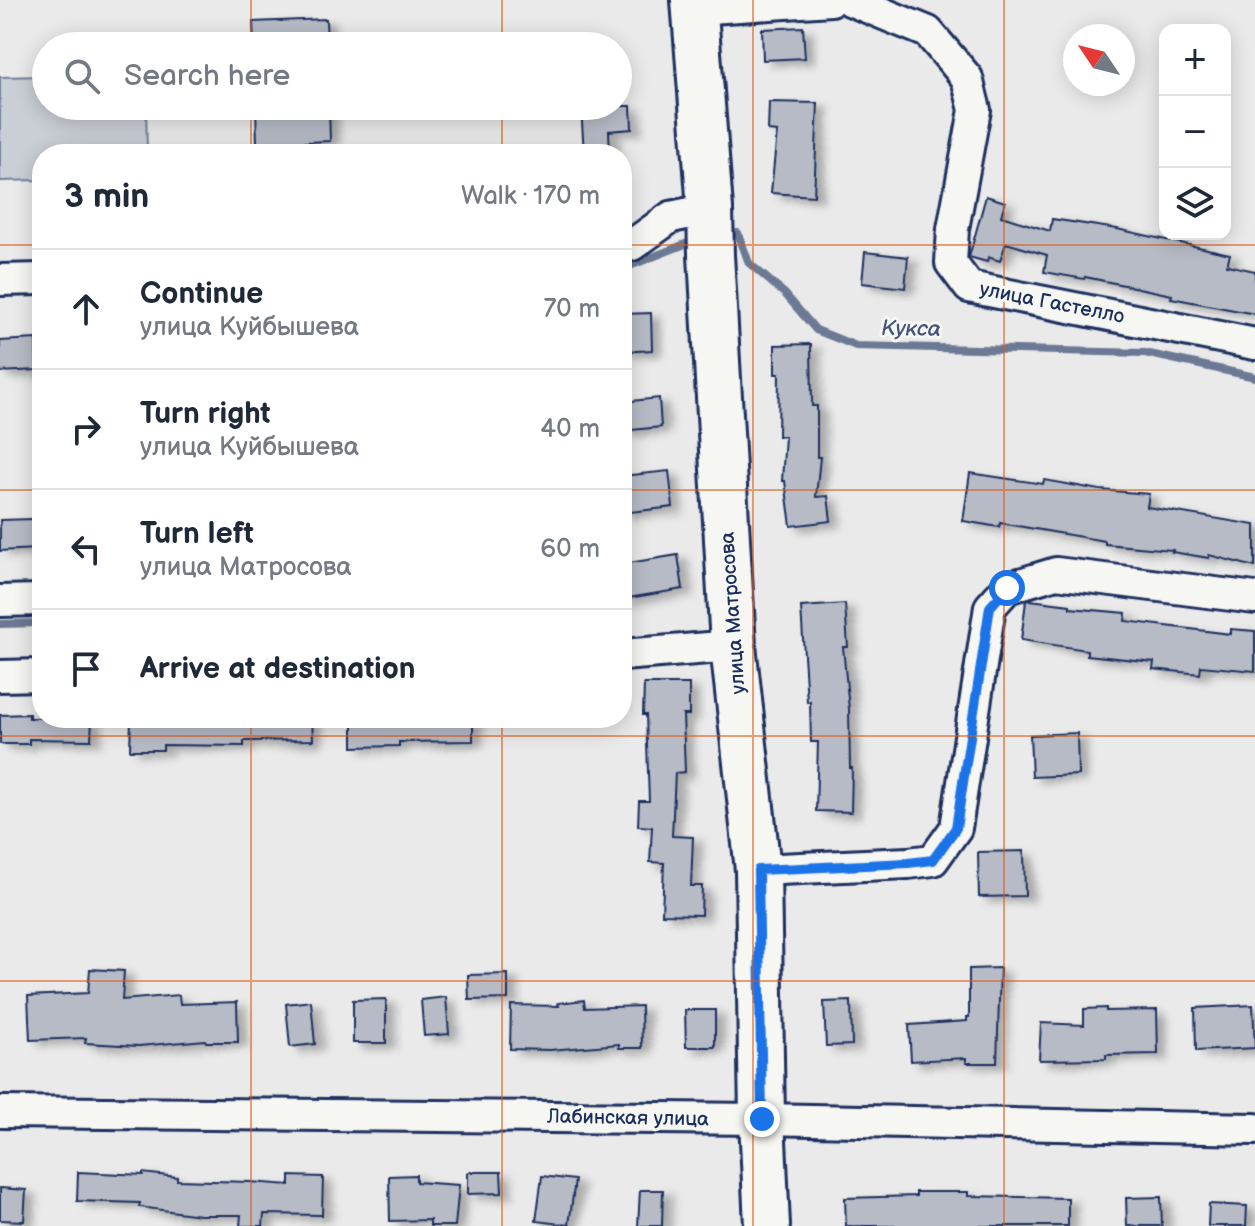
<!DOCTYPE html>
<meta charset="utf-8">
<style>
body{margin:0;font-family:"Balsamiq Sans",sans-serif;background:#f6f6f7;color:#1f2937}
.controls{position:absolute;right:24px;top:24px;display:grid;overflow:hidden;border-radius:16px;box-shadow:0 4px 20px #0003}
.controls button{width:72px;height:72px;display:grid;place-items:center;padding:0;border:0;border-bottom:2px solid #e0e1e3;background:#fff;color:#1f2937;font:40px sans-serif}
.compass{position:absolute;left:1063px;top:24px;width:72px;height:72px;border-radius:50%;background:#fff;box-shadow:0 4px 20px #0003;rotate:305deg}
.stop{position:absolute;width:24px;height:24px;margin:-18px;border:6px solid #1a73e8;border-radius:50%;background:#fff}
.stop.end{background:#1a73e8;border-color:#fff;box-shadow:0 2px 8px #0008}
.list{margin:0;padding:0;list-style:none}
h2{display:flex;justify-content:space-between;align-items:center;height:104px;margin:0;padding:0 32px;font-size:34px}
h2 small{font-size:26px;font-weight:400;color:#747a83}
.list li{display:grid;grid-template-columns:52px 1fr auto;gap:24px;align-items:center;box-sizing:border-box;height:120px;padding:0 32px;border-top:2px solid #e0e1e3}
.list b{display:block;font-size:30px;white-space:nowrap}
.list p{margin:0;font-size:26px;white-space:nowrap;color:#747a83}
.list em{font-size:26px;font-style:normal;color:#747a83}
.icon{flex:none;width:44px;height:44px;fill:none;stroke:currentColor;stroke-width:2;stroke-linecap:round;stroke-linejoin:round}
.map{position:relative;flex:none;width:1255px;height:1226px;overflow:hidden}
.search{position:absolute;background:#fff;box-shadow:0 4px 20px #0003;left:32px;top:32px;width:600px;height:88px;display:flex;align-items:center;gap:20px;box-sizing:border-box;padding:0 28px;border-radius:44px;color:#747a83;font-size:30px}
.panel{position:absolute;background:#fff;box-shadow:0 4px 20px #0003;left:32px;top:144px;width:600px;height:584px;border-radius:32px}
.map>svg:first-child{display:block}
</style>
<div class="map">
<svg width="1255" height="1226" viewBox="0 0 1255 1226">
<defs>
<filter id="shadow"><feDropShadow dx="9" dy="5" stdDeviation="4" flood-color="#0004"/></filter>
</defs>
<rect width="100%" height="100%" fill="#e9eae9"/>
<filter id="ink" filterUnits="userSpaceOnUse"><feTurbulence type="fractalNoise" baseFrequency=".0125" numOctaves="2"/><feDisplacementMap in="SourceGraphic" scale="16" xChannelSelector="R" yChannelSelector="G"/><feConvolveMatrix kernelMatrix="1 2 1 2 8 2 1 2 1" color-interpolation-filters="sRGB"/></filter>
<g filter="url(#ink)">
<path fill="#caced5" stroke="#727e9a" stroke-width="2" d="M 46,76 L 46,106 L 146,106 L 147,154 L 42,154 L 42,180 L 0,181 L 0,77 Z"/>
<g fill="none" stroke-linecap="round" stroke-linejoin="round">
<g stroke="#6c7995" stroke-width="8">
<path d="M 723,235 L 738,233 L 749,263 L 785,294 L 816,330 L 856,346 L 1145,353 L 1255,377"/>
<path d="M 622,269 L 698,239"/>
<path d="M 0,624 L 42,623"/>
</g>
</g>
<g fill="#b6bbc6" stroke="#1b2f5e" stroke-width="2" filter="url(#shadow)">
<path d="M 326,19 L 327,46 L 254,46 L 253,22 Z"/>
<path d="M 803,27 L 805,58 L 763,60 L 762,29 Z"/>
<path d="M 769,102 L 818,103 L 814,196 L 771,193 L 777,132 L 768,131 Z"/>
<path d="M 256,106 L 329,106 L 330,141 L 257,144 Z"/>
<path d="M 581,106 L 631,106 L 632,129 L 609,131 L 610,154 L 584,154 Z"/>
<path d="M 986,196 L 1005,202 L 1001,216 L 1050,231 L 1052,219 L 1117,229 L 1230,254 L 1227,265 L 1255,271 L 1255,314 L 1171,298 L 1172,295 L 1085,277 L 1084,279 L 1044,272 L 1047,255 L 1006,243 L 1000,261 L 988,257 L 987,262 L 969,257 Z"/>
<path d="M 865,252 L 908,257 L 905,288 L 862,283 Z"/>
<path d="M 651,313 L 652,350 L 622,352 L 622,314 Z"/>
<path d="M 36,339 L 37,370 L 0,372 L 0,341 Z"/>
<path d="M 811,344 L 812,406 L 817,406 L 817,457 L 820,457 L 816,497 L 828,496 L 831,521 L 791,526 L 785,481 L 782,481 L 785,436 L 778,436 L 779,374 L 775,374 L 775,345 Z"/>
<path d="M 659,398 L 661,427 L 622,431 L 622,402 Z"/>
<path d="M 669,471 L 673,507 L 622,513 L 622,476 Z"/>
<path d="M 970,473 L 1043,484 L 1044,480 L 1100,490 L 1149,494 L 1147,507 L 1255,525 L 1255,567 L 1209,555 L 1209,558 L 1172,552 L 1173,550 L 1105,544 L 1105,541 L 1000,523 L 999,527 L 963,521 Z"/>
<path d="M 34,519 L 35,549 L 0,551 L 0,520 Z"/>
<path d="M 678,555 L 683,589 L 622,599 L 622,564 Z"/>
<path d="M 1030,600 L 1070,605 L 1070,608 L 1126,613 L 1125,621 L 1231,634 L 1231,629 L 1255,631 L 1255,671 L 1201,666 L 1200,674 L 1153,669 L 1154,662 L 1087,655 L 1087,650 L 1021,640 L 1026,601 Z"/>
<path d="M 845,604 L 848,647 L 843,647 L 849,709 L 850,768 L 852,768 L 851,812 L 816,811 L 818,742 L 811,742 L 810,702 L 807,702 L 801,607 Z"/>
<path d="M 644,684 L 689,684 L 689,715 L 683,715 L 685,772 L 675,773 L 672,836 L 693,837 L 691,886 L 702,886 L 701,915 L 662,914 L 664,863 L 650,862 L 652,827 L 638,826 L 639,801 L 649,801 L 646,715 L 643,715 Z"/>
<path d="M 29,714 L 29,718 L 92,718 L 91,740 L 29,739 L 29,744 L 0,744 L 0,715 Z"/>
<path d="M 131,718 L 312,718 L 313,740 L 244,741 L 244,746 L 163,745 L 163,750 L 130,750 Z"/>
<path d="M 353,718 L 473,718 L 473,741 L 399,742 L 399,746 L 353,747 Z"/>
<path d="M 1077,733 L 1078,775 L 1032,777 L 1030,735 Z"/>
<path d="M 1024,851 L 1025,896 L 979,897 L 978,852 Z"/>
<path d="M 1000,968 L 997,1063 L 966,1063 L 966,1058 L 911,1061 L 909,1025 L 967,1021 L 967,1017 L 969,1017 L 969,969 Z"/>
<path d="M 90,969 L 124,971 L 122,1000 L 179,995 L 180,1004 L 237,1002 L 238,1042 L 206,1042 L 205,1040 L 139,1046 L 85,1043 L 86,1038 L 30,1040 L 28,996 L 88,993 Z"/>
<path d="M 508,974 L 508,999 L 469,1000 L 468,975 Z"/>
<path d="M 446,997 L 449,1034 L 424,1036 L 421,1000 Z"/>
<path d="M 386,999 L 386,1043 L 353,1043 L 353,1000 Z"/>
<path d="M 584,1000 L 585,1008 L 641,1006 L 642,1048 L 619,1048 L 619,1044 L 550,1050 L 510,1049 L 511,1005 L 559,1006 L 558,1003 Z"/>
<path d="M 311,1001 L 315,1044 L 290,1047 L 286,1004 Z"/>
<path d="M 851,1001 L 852,1045 L 826,1046 L 824,1002 Z"/>
<path d="M 1253,1005 L 1255,1048 L 1196,1051 L 1195,1008 Z"/>
<path d="M 1106,1008 L 1106,1011 L 1157,1010 L 1158,1054 L 1106,1055 L 1106,1059 L 1039,1060 L 1041,1023 L 1084,1025 L 1084,1009 Z"/>
<path d="M 685,1010 L 715,1010 L 715,1047 L 686,1047 Z"/>
<path d="M 78,1172 L 143,1175 L 143,1173 L 177,1177 L 177,1180 L 250,1182 L 290,1185 L 290,1176 L 323,1177 L 322,1215 L 264,1214 L 263,1226 L 240,1226 L 241,1215 L 200,1215 L 139,1207 L 140,1203 L 77,1201 Z"/>
<path d="M 468,1172 L 501,1172 L 502,1193 L 468,1194 Z"/>
<path d="M 416,1175 L 416,1182 L 459,1185 L 455,1226 L 430,1226 L 430,1220 L 390,1221 L 389,1176 Z"/>
<path d="M 542,1176 L 575,1180 L 569,1225 L 536,1221 Z"/>
<path d="M 0,1188 L 26,1190 L 24,1221 L 0,1220 Z"/>
<path d="M 640,1190 L 663,1190 L 662,1226 L 638,1226 Z"/>
<path d="M 916,1192 L 968,1192 L 968,1196 L 1068,1198 L 1068,1226 L 846,1226 L 845,1198 L 916,1196 Z"/>
<path d="M 1161,1197 L 1162,1226 L 1127,1226 L 1126,1198 Z"/>
<path d="M 1209,1204 L 1247,1206 L 1246,1226 L 1208,1226 Z"/>
</g>
<g fill="none" stroke-linecap="round" stroke-linejoin="round">
<defs>
<g id="street">
<path d="M 850,0 L 928,32 L 967,78 L 975,110 L 953,229 L 951,263 L 969,287 L 1255,344"/>
<path d="M 695,9 L 831,0"/>
<path d="M 622,247 L 632,245 L 671,217 L 710,209"/>
<path d="M 0,280 L 42,279"/>
<path d="M 0,601 L 42,600"/>
<path d="M 622,655 L 733,646"/>
<path d="M 0,676 L 42,675"/>
<path d="M 758,870 L 908,863 L 933,860 L 956,828 L 990,607 L 1007,588 L 1056,573 L 1255,598"/>
<path d="M 0,1112 L 762,1119 L 1255,1129"/>
</g>
<path id="secondary" d="M 694,0 L 710,209 L 711,255 L 733,646 L 758,870 L 762,1119 L 767,1226"/>
</defs>
<use href="#street" stroke="#1b2f5e" stroke-width="36"/>
<use href="#secondary" stroke="#1b2f5e" stroke-width="50"/>
<use href="#street" stroke="#f6f6f2" stroke-width="30"/>
<use href="#secondary" stroke="#f6f6f2" stroke-width="44"/>
</g>
</g>
<g fill="none" stroke-linecap="round" stroke-linejoin="round" filter="url(#ink)">
<path stroke="#1a73e8" stroke-width="10" d="M 762,1119 L 758,870 L 908,863 L 933,860 L 956,828 L 990,607 L 1007,588"/>
</g>
<path fill="none" stroke="#de5710" stroke-width="2" stroke-opacity="0.55" d="M 251,0 L 251,46M 502,0 L 502,46M 753,0 L 753,1226M 1004,0 L 1004,1226M 251,106 L 251,154M 502,106 L 502,154M 0,245 L 42,245M 622,245 L 1255,245M 0,490 L 42,490M 622,490 L 1255,490M 251,718 L 251,1226M 502,718 L 502,1226M 0,736 L 1255,736M 0,981 L 1255,981"/>
<g text-anchor="middle" dominant-baseline="central" stroke-width="6" stroke-linejoin="round" paint-order="stroke">
<g font-size="20" fill="#1b2f5e" stroke="#f6f6f2">
<text transform="translate(1052 303) rotate(11)">улица Гастелло</text>
<text transform="translate(733 613) rotate(-94)">улица Матросова</text>
<text transform="translate(628 1118) rotate(1)">Лабинская улица</text>
</g>
<g font-size="22" font-style="italic" fill="#44547a" stroke="#f6f6f2">
<text transform="translate(911 329) rotate(1)">Кукса</text>
</g>
</g>
</svg>
<div class="controls">
<button>+</button>
<button>−</button>
<button><svg class="icon" aria-label="layers" viewBox="0 0 24 24"><path d="M12 4l9 5-9 5-9-5zM3 14l9 5 9-5"/></svg></button>
</div>
<svg class="compass" viewBox="-18 -18 36 36"><path d="M0-13l5 13h-10z" fill="#e53935"/><path d="M0 13l5-13h-10z" fill="#747a83"/></svg>
<div class="stop" style="left:1007px;top:588px"></div>
<div class="stop end" style="left:762px;top:1119px"></div>
<div class="search"><svg class="icon" aria-label="search" viewBox="0 0 24 24"><circle cx="10" cy="10" r="6"/><path d="M15 15l6 6"/></svg>Search here</div>
<section class="panel">
<h2>3 min<small>Walk · 170 m</small></h2>
<ul class="list">
<li><svg class="icon" aria-label="ahead" viewBox="0 0 24 24"><path d="M12 20V5M6 11l6-6 6 6"/></svg><div><b>Continue</b><p>улица Куйбышева</p></div><em>70 m</em></li>
<li><svg class="icon" aria-label="right" viewBox="0 0 24 24"><path d="M7 20v-9h11M14 6l5 5-5 5"/></svg><div><b>Turn right</b><p>улица Куйбышева</p></div><em>40 m</em></li>
<li><svg class="icon" aria-label="left" viewBox="0 0 24 24"><path d="M17 20v-9H6M10 6l-5 5 5 5"/></svg><div><b>Turn left</b><p>улица Матросова</p></div><em>60 m</em></li>
<li><svg class="icon" aria-label="arrive" viewBox="0 0 24 24"><path d="M6 21V4h12l-3 4 3 4H6"/></svg><div><b>Arrive at destination</b></div></li>
</ul>
</section>
</div>
